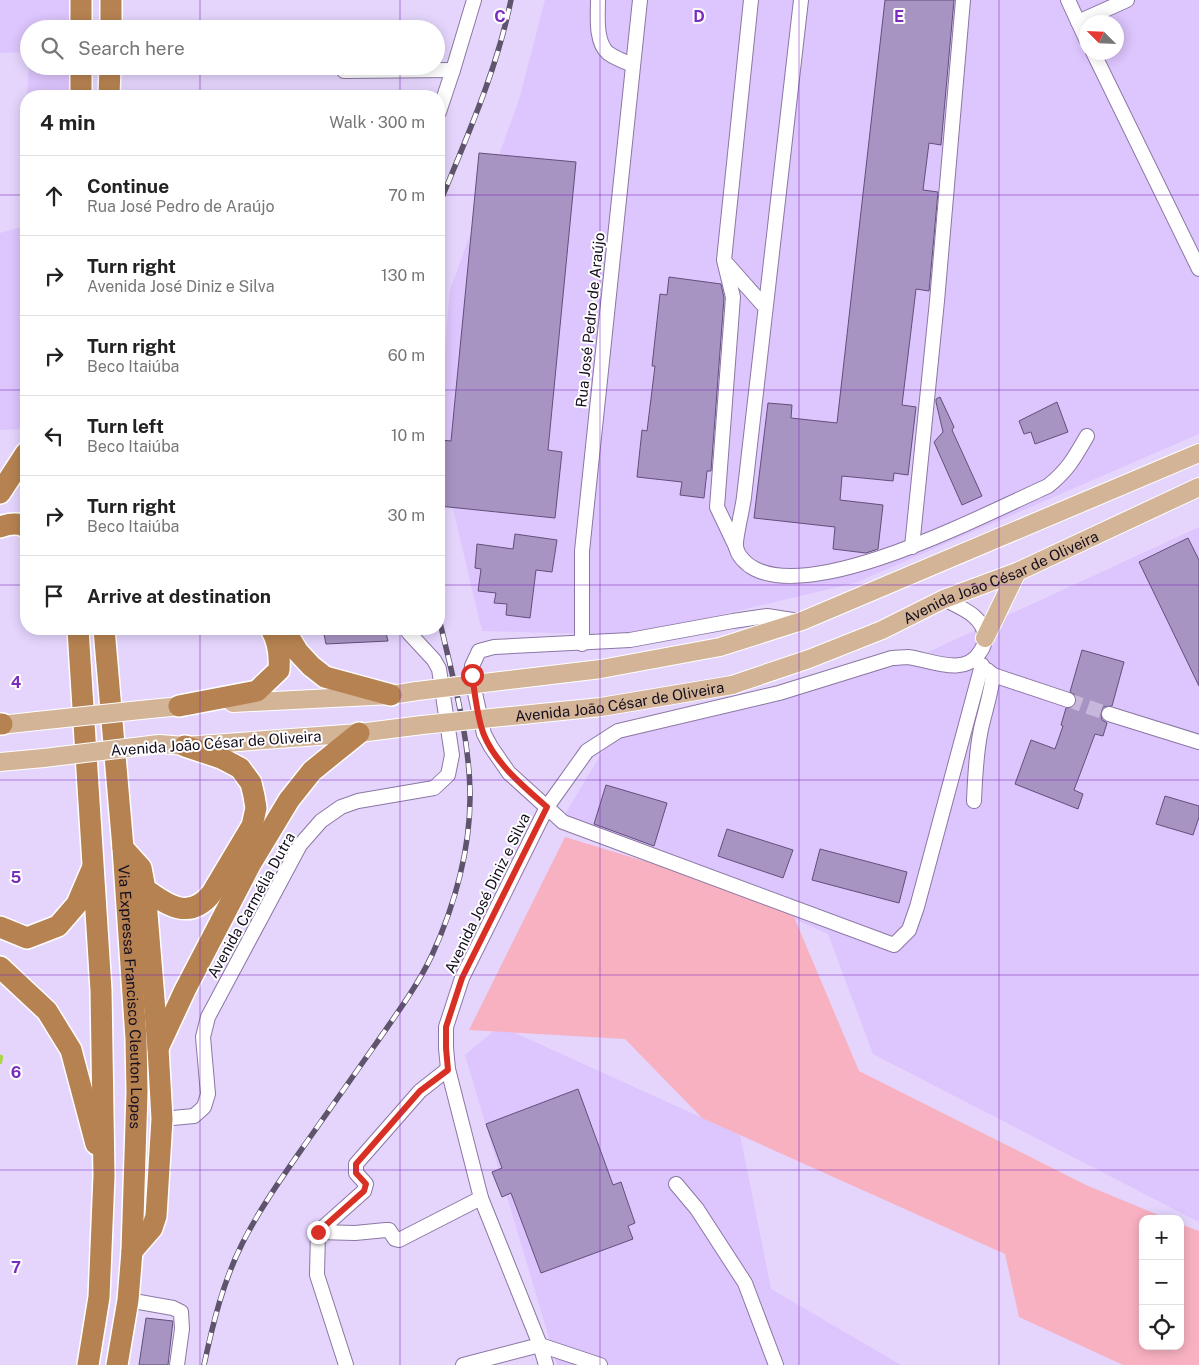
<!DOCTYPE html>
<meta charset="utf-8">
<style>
body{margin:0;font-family:"Public Sans",sans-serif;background:#f2f2f2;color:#222}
.controls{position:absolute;right:15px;bottom:15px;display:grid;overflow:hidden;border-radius:10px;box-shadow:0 2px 12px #0003}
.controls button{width:45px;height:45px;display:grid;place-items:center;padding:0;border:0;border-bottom:1px solid #e0e0e0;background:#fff;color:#222;font:25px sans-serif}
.compass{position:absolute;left:1079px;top:15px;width:45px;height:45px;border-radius:50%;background:#fff;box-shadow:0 2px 12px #0003;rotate:294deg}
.stop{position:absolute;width:15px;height:15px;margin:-11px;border:4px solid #d93025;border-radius:50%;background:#fff}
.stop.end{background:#d93025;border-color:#fff;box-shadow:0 1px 5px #0008}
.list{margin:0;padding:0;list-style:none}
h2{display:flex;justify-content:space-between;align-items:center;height:65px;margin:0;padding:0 20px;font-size:21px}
h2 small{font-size:16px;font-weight:400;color:#767676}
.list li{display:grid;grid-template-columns:32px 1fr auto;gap:15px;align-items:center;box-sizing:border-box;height:80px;padding:0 20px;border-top:1px solid #e0e0e0}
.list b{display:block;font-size:19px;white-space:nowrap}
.list p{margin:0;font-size:16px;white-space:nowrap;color:#767676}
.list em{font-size:16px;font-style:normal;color:#767676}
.icon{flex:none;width:28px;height:28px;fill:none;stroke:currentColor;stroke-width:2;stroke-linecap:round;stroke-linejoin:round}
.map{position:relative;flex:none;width:1199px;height:1365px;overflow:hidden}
.search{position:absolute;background:#fff;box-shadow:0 2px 12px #0003;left:20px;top:20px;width:425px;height:55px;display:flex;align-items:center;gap:12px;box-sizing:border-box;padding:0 18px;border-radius:28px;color:#767676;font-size:19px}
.panel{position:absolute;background:#fff;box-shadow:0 2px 12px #0003;left:20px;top:90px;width:425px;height:545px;border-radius:20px}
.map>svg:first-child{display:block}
</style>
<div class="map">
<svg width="1199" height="1365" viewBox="0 0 1199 1365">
<rect width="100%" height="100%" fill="#e5d5fd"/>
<g fill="#ddc5fd" fill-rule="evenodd">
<path d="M 0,0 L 75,0 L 75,29 L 29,29 L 29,52 L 0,53 Z"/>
<path d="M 545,0 L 1199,0 L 1199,434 L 855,583 L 636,635 L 482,631 L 439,450 L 439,412 L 450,290 L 519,100 ZM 1086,22 L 1116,22 L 1116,52 L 1086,52 Z"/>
<path d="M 29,66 L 75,66 L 75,96 L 27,96 Z"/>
<path d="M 26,122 L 26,429 L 0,430 L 0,233 L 21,227 Z"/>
<path d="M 1199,527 L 1199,1222 L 873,1054 L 828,934 L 564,816 L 610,739 L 902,664 Z"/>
<path d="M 500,1026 L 740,1135 L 771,1289 L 901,1365 L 557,1365 L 465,1055 Z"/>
</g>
<path fill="#f8b1c1" d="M 565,837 L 789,905 L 859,1071 L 1086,1185 L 1168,1219 L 1143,1219 L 1143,1346 L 1180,1346 L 1180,1224 L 1199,1231 L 1199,1365 L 1123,1365 L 1019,1317 L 1005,1254 L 702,1118 L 625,1039 L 469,1030 Z"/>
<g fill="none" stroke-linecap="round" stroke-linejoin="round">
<path stroke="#acd44a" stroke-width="4.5" d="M 0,1062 L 1,1057"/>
</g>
<g fill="#a894c3" stroke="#624f7a">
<path d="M 885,0 L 954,0 L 941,145 L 929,143 L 923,190 L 938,192 L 929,291 L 916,289 L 902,405 L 916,407 L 908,475 L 894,473 L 893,481 L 842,476 L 840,500 L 883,505 L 878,549 L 866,553 L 833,549 L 835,527 L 754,518 L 768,403 L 792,405 L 791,418 L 837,423 Z"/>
<path d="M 479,153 L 576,162 L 548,450 L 562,452 L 555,518 L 439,506 L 439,440 L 451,441 Z"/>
<path d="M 669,277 L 721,284 L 724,298 L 711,471 L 707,471 L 704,498 L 680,495 L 682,482 L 637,477 L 642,430 L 647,431 L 655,366 L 652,366 L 660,294 L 667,295 Z"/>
<path d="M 940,397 L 954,427 L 952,430 L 982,496 L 962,505 L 934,442 L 943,432 L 936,402 L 936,399 Z"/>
<path d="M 1057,402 L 1068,432 L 1035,444 L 1031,432 L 1024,434 L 1019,421 Z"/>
<path d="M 515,534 L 557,540 L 552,572 L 536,570 L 530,618 L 506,615 L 507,604 L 494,603 L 496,593 L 478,591 L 481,569 L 475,568 L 477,544 L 513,549 Z"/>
<path d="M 1188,538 L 1199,560 L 1199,686 L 1139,562 Z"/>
<path d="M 323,629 L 385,629 L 388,641 L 326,644 Z"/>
<path d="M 1082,650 L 1124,662 L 1112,706 L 1103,707 L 1101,712 L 1102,720 L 1107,723 L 1103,736 L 1095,734 L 1074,790 L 1083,794 L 1078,809 L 1015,784 L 1031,740 L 1055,749 L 1063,726 L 1061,725 L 1066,708 L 1073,707 L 1076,702 L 1075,695 L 1070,692 Z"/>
<path d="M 606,785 L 667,803 L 654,846 L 594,824 Z"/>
<path d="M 1165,796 L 1199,806 L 1199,817 L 1193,835 L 1156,824 Z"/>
<path d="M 727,829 L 793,850 L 783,878 L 718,856 Z"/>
<path d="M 820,849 L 907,872 L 899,903 L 812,880 Z"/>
<path d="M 578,1089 L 613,1185 L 621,1182 L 626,1197 L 635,1223 L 628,1226 L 633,1239 L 541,1273 L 511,1193 L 502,1197 L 492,1172 L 502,1168 L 486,1124 Z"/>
<path d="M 146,1318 L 173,1321 L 168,1365 L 139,1365 Z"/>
</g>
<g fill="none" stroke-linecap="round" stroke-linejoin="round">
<path stroke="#c6b7db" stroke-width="14" stroke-dasharray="14 7" stroke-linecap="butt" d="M 1068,700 L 1109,714"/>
<defs>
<g id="minor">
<path d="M 598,0 C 598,15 595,42 608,53 C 615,58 625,62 633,65"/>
<path d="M 801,0 L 744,497 C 743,507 735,539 736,546 C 737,556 747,565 755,569 C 820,601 985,514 1048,486 C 1068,470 1075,457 1087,436"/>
<path d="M 1068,0 L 1086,39"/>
<path d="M 1078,22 L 1127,0"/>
<path d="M 1093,52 L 1199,269"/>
<path d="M 344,71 L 453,70"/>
<path d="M 439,112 L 453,70 L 474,0"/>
<path d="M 726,263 L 765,307"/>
<path d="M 736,547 L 717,507 L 733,297 L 724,260 L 751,0"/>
<path d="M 912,547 L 937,301 L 963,0"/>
<path d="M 799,621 L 767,616 L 733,621 L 630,640 L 494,647 L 479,651 L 472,666 L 471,675 L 484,734 L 491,747 L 509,773 L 563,822 L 894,945 L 909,930 L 917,907 L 982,665"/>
<path d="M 582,644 L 582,551 L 640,0"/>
<path d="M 987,670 L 993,675 L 1068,700"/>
<path d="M 1109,714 L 1199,742"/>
<path d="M 974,801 C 975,776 976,753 981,729 C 985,711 991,694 993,675"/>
<path d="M 162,1119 L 194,1116 L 204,1107 L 208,1094 L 203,1037 L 208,1017 L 300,845 L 321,821 L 341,807 L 358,801 L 434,788 L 448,775 L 452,755 L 439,669 L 434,660 L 409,633 L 407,629"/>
<path d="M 676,1184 L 697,1209 L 745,1283 L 776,1365"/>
<path d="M 318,1232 L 355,1233 L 386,1230 L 389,1230 L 395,1239 L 399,1240 L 481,1198"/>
<path d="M 128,1300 L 173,1308 L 181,1312 L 182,1329 L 177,1365"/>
<path d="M 346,1365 L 317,1275 L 318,1232 L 364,1191 L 366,1184 L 356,1173 L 356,1164 L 420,1091 L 448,1069"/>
<path d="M 463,1365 L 540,1345 L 600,1365"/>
<path d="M 546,1365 L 540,1345 L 481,1198 L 448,1069 L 446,1048 L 446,1027 L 462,978 L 547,807 L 587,751 L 618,731 L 779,693 L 892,658 C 897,658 903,657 908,657 C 931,660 965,677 980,652 C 983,648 985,642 985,637 C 984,616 961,608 944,599"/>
</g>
<g id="major">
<path d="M 985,638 L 1017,572"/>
<path d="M 720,647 L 802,621 L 1199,453"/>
<path id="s1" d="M 732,685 L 809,659 L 882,630 L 944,599 L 1017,572 L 1199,487"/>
<path d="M 233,703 L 391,695 L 417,691"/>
<path d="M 150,709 L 192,705"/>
<path d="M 0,725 L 37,721"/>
<path d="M 159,744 L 185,746 L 359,733 L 422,725"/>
<path d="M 0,762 L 44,758"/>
</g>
<g id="highway">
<path d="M 81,29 L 81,0"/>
<path d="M 111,29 L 111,0"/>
<path d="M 81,66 L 81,96"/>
<path d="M 109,96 L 110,66"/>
<path d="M 0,493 L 26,453"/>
<path d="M 0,527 C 8,524 18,522 26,527"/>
<path d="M 78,629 L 101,990 L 104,1176 L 99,1297 L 88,1365"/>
<path id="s2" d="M 104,629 L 123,848 L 136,1038 L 137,1092 L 132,1251 L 128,1300 L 117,1365"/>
<path d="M 284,629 L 298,652 L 311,666 L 325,677 L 391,695"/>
<path d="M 179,706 L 257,691 L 279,670 C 280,655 279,642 271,629"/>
<path d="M 0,724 L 2,724"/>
<path d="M 123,848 L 141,868 L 145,889 C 168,906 190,921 212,893 L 252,826 L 256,808 L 254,796 L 251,783 L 240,768 L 221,758 L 185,746"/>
<path d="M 0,927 L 27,938 L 58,926 L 77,904 L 92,869"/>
<path d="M 0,967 L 47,1011 L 71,1050 L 96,1144"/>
<path d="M 158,1048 L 185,990 L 251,863 L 289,800 L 312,771 L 359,733"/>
<path d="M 132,1251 L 152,1228 L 156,1216 L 162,1119 L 158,1048 L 145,889"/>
</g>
</defs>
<use href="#minor" stroke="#8b77a4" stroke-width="16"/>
<use href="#major" stroke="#fff" stroke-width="20"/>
<use href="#highway" stroke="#fff" stroke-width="24"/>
<use href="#minor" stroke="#fff" stroke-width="14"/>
<use href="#major" stroke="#d3b497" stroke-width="18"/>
<use href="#highway" stroke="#b68251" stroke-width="21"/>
<defs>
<g id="rail">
<path d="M 439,205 C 467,136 496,73 511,0"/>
<path d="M 204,1365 C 213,1323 223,1282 242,1244 C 260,1208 283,1176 306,1143 C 329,1110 352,1078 375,1045 C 395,1016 417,987 432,955 C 455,905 471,847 470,792 C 469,733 452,675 439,618"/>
</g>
</defs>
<use href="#rail" stroke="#5e546c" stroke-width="5.5"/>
<use href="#rail" stroke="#fff" stroke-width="4" stroke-dasharray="11" stroke-linecap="butt"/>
<defs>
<g id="major-bridge">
<path d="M 417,691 L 601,669 L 720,647"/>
<path d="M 37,721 L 150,709"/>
<path id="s3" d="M 422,725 L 601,707 L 732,685"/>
<path d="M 44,758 L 159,744"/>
</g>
</defs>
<use href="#major-bridge" stroke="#fff" stroke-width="20" stroke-linecap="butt"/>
<use href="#major-bridge" stroke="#d3b497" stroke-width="18"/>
</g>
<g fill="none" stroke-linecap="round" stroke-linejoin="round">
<path stroke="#d93025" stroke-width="6" d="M 318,1232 L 364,1191 L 366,1184 L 356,1173 L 356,1164 L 420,1091 L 448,1070 L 446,1048 L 446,1027 L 462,978 L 547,807 C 524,787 496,764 484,735 C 477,718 475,693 472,675"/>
</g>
<path fill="none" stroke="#7b2cbf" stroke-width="1" stroke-opacity="0.55" d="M 200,0 L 200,29M 400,0 L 400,29M 600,0 L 600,1365M 799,0 L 799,1365M 999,0 L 999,1365M 200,66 L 200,96M 400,66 L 400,96M 0,195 L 26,195M 439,195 L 1199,195M 0,390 L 26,390M 439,390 L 1199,390M 0,585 L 26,585M 439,585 L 1199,585M 200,629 L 200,1365M 400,629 L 400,1365M 0,780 L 1199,780M 0,975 L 1199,975M 0,1170 L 1199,1170"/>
<g text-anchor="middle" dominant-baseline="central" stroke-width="4" stroke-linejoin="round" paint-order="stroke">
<g font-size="15" fill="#140d1d" stroke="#fff">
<text transform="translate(590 320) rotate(-84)">Rua José Pedro de Araújo</text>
<text stroke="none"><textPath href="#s1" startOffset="290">Avenida João César de Oliveira</textPath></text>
<text stroke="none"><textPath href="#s3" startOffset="199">Avenida João César de Oliveira</textPath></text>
<text transform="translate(216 743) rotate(-4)">Avenida João César de Oliveira</text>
<text transform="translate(487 893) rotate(-64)">Avenida José Diniz e Silva</text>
<text transform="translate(251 905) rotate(-61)">Avenida Carmélia Dutra</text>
<text stroke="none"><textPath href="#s2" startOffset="369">Via Expressa Francisco Cleuton Lopes</textPath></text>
</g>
</g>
<g font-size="16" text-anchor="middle" font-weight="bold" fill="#7b2cbf" stroke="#fff" stroke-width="4" stroke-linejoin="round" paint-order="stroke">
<text x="500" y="22">C</text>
<text x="699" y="22">D</text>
<text x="899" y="22">E</text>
<text x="16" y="688">4</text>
<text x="16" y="883">5</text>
<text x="16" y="1078">6</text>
<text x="16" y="1273">7</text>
</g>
</svg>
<div class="controls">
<button>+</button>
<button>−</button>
<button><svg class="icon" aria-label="locate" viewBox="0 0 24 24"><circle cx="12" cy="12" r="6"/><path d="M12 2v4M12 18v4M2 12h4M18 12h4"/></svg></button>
</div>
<svg class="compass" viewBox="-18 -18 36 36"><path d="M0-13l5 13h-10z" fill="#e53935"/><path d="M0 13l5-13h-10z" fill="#767676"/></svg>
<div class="stop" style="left:472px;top:675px"></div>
<div class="stop end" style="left:318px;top:1232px"></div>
<div class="search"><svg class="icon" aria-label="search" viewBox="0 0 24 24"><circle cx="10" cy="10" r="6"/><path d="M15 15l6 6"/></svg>Search here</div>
<section class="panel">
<h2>4 min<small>Walk · 300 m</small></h2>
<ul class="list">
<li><svg class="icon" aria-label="ahead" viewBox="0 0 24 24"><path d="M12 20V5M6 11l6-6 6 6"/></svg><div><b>Continue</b><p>Rua José Pedro de Araújo</p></div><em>70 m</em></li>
<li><svg class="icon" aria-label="right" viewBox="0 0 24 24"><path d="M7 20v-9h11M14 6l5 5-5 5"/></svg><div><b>Turn right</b><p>Avenida José Diniz e Silva</p></div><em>130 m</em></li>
<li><svg class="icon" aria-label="right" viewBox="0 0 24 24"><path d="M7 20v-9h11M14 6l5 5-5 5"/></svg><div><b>Turn right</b><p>Beco Itaiúba</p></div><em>60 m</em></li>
<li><svg class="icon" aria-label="left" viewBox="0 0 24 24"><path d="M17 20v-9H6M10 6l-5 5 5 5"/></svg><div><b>Turn left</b><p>Beco Itaiúba</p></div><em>10 m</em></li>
<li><svg class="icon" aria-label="right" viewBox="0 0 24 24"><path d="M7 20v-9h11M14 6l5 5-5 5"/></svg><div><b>Turn right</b><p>Beco Itaiúba</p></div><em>30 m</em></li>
<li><svg class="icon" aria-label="arrive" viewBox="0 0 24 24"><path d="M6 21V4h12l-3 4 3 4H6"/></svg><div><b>Arrive at destination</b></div></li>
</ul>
</section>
</div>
